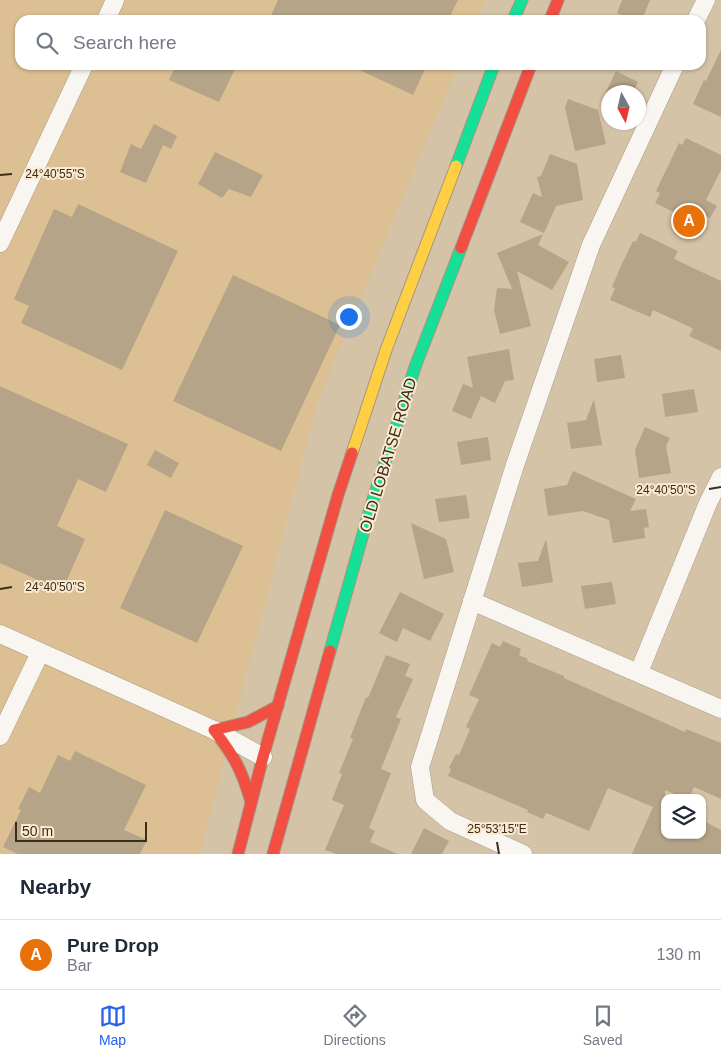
<!DOCTYPE html>
<meta charset="utf-8">
<style>
body{margin:0;font-family:Helvetica,sans-serif;background:#f2f2f3;color:#1f2937}
.controls{position:absolute;right:15px;bottom:15px;display:grid;overflow:hidden;border-radius:10px;box-shadow:0 1px 4px #0004}
.controls button{width:45px;height:45px;display:grid;place-items:center;padding:0;border:0;border-bottom:1px solid #e0e1e3;background:#fff;color:#1f2937;font:25px sans-serif}
.compass{position:absolute;left:601px;top:85px;width:45px;height:45px;border-radius:50%;background:#fff;box-shadow:0 1px 4px #0004;rotate:172deg}
.scale{position:absolute;left:15px;bottom:12px;width:132px;box-sizing:border-box;padding-left:5px;border:2px solid #3a2d19;border-top:0;font-size:14px;line-height:18px;white-space:nowrap;color:#3a2d19;-webkit-text-stroke:4px #fbead1;paint-order:stroke}
.you{position:absolute;left:348px;top:316px;width:18px;height:18px;margin:-12px;border:4px solid #fff;border-radius:50%;background:#1a73e8;box-shadow:0 0 0 8px #1a73e833}
.badge{display:grid;place-items:center;width:32px;height:32px;border-radius:50%;background:#2563eb;color:#fff;font-size:16px;font-weight:700}
.pin{position:absolute;translate:-50% -50%;border:2px solid #fff;box-shadow:0 1px 5px #0006}
.list{margin:0;padding:0;list-style:none}
h2{display:flex;justify-content:space-between;align-items:center;height:65px;margin:0;padding:0 20px;font-size:21px}
h2 small{font-size:16px;font-weight:400;color:#747a83}
.list li{display:grid;grid-template-columns:32px 1fr auto;gap:15px;align-items:center;box-sizing:border-box;height:70px;padding:0 20px;border-top:1px solid #e0e1e3}
.list b{display:block;font-size:19px;white-space:nowrap}
.list p{margin:0;font-size:16px;white-space:nowrap;color:#747a83}
.list em{font-size:16px;font-style:normal;color:#747a83}
.icon{flex:none;width:28px;height:28px;fill:none;stroke:currentColor;stroke-width:2;stroke-linecap:round;stroke-linejoin:round}
.map{position:relative;flex:none;width:721px;height:854px;overflow:hidden}
.search{position:absolute;background:#fff;box-shadow:0 1px 4px #0004;left:15px;right:15px;top:15px;height:55px;display:flex;align-items:center;gap:12px;box-sizing:border-box;padding:0 18px;border-radius:15px;color:#747a83;font-size:19px}
.sheet{height:135px;background:#fff}
nav{display:flex;justify-content:space-around;align-items:center;box-sizing:border-box;height:70px;border-top:1px solid #e0e1e3;background:#fff;font-size:14px;color:#747a83}
nav a{display:grid;justify-items:center;gap:2px}
nav .on{color:#2563eb}
.map>svg:first-child{display:block}
</style>
<div class="map">
<svg width="721" height="854" viewBox="0 0 721 854">
<rect width="100%" height="100%" fill="#d4c3a7"/>
<path fill="#dcc093" d="M 0,0 L 485,0 L 477,20 L 20,20 L 20,65 L 458,65 L 316,406 L 200,854 L 0,854 Z"/>
<g fill="#b5a488">
<path d="M 278,0 L 458,0 L 448,20 L 269,20 Z"/>
<path d="M 622,0 L 650,0 L 642,20 L 633,20 L 617,13 Z"/>
<path d="M 721,50 L 721,117 L 693,104 L 704,80 L 706,81 Z"/>
<path d="M 176,65 L 237,65 L 219,102 L 169,80 Z"/>
<path d="M 349,65 L 427,65 L 413,95 Z"/>
<path d="M 616,71 L 638,82 L 633,92 L 606,92 Z"/>
<path d="M 568,99 L 598,110 L 606,144 L 575,151 L 565,108 Z"/>
<path d="M 154,124 L 177,136 L 171,149 L 163,145 L 146,183 L 120,172 L 131,144 L 141,149 Z"/>
<path d="M 686,138 L 721,155 L 721,170 L 706,200 L 717,206 L 710,218 L 699,212 L 695,222 L 655,203 L 660,193 L 656,191 L 679,143 L 682,145 Z"/>
<path d="M 215,152 L 263,175 L 251,197 L 229,189 L 222,198 L 198,184 Z"/>
<path d="M 550,154 L 577,164 L 583,200 L 556,206 L 544,233 L 520,222 L 533,193 L 542,197 L 537,177 L 541,176 Z"/>
<path d="M 78,204 L 178,251 L 122,370 L 21,323 L 29,306 L 14,299 L 54,209 L 72,217 Z"/>
<path d="M 640,233 L 678,251 L 674,259 L 721,281 L 721,351 L 689,336 L 693,329 L 690,327 L 653,310 L 650,317 L 610,300 L 615,288 L 612,287 L 621,266 L 633,241 L 636,242 Z"/>
<path d="M 543,234 L 538,245 L 569,262 L 552,290 L 517,271 L 531,326 L 500,334 L 494,310 L 497,288 L 512,289 L 497,253 Z"/>
<path d="M 233,275 L 340,325 L 281,451 L 173,401 Z"/>
<path d="M 509,349 L 514,380 L 505,381 L 495,403 L 481,396 L 471,419 L 452,411 L 463,384 L 473,388 L 467,357 Z"/>
<path d="M 621,355 L 625,378 L 597,382 L 594,359 Z"/>
<path d="M 0,386 L 128,444 L 106,492 L 78,479 L 57,526 L 85,539 L 62,591 L 0,563 Z"/>
<path d="M 694,389 L 698,412 L 665,417 L 662,394 Z"/>
<path d="M 594,399 L 602,445 L 571,449 L 567,423 L 586,420 Z"/>
<path d="M 645,427 L 670,438 L 666,446 L 671,473 L 639,478 L 635,450 Z"/>
<path d="M 488,437 L 491,460 L 461,465 L 457,442 Z"/>
<path d="M 155,450 L 179,463 L 171,478 L 147,465 Z"/>
<path d="M 573,471 L 636,499 L 630,511 L 646,509 L 649,527 L 644,528 L 645,538 L 613,543 L 609,520 L 583,511 L 548,516 L 544,489 L 567,485 Z"/>
<path d="M 466,495 L 470,518 L 439,522 L 435,499 Z"/>
<path d="M 165,510 L 243,546 L 197,643 L 120,608 Z"/>
<path d="M 411,523 L 446,539 L 454,572 L 424,579 Z"/>
<path d="M 546,539 L 553,582 L 522,587 L 518,563 L 538,561 Z"/>
<path d="M 612,582 L 616,604 L 585,609 L 581,586 Z"/>
<path d="M 400,592 L 444,614 L 430,641 L 403,628 L 397,642 L 379,633 Z"/>
<path d="M 503,641 L 521,649 L 519,655 L 528,659 L 527,661 L 564,676 L 564,678 L 685,732 L 686,729 L 721,743 L 721,799 L 694,787 L 689,798 L 685,798 L 665,790 L 665,835 L 702,835 L 702,820 L 721,830 L 721,854 L 632,854 L 653,807 L 608,788 L 589,831 L 549,814 L 546,813 L 543,819 L 527,812 L 528,810 L 448,776 L 451,769 L 449,768 L 456,754 L 459,755 L 470,729 L 466,727 L 479,699 L 469,695 L 492,643 L 500,647 Z"/>
<path d="M 386,655 L 410,664 L 405,676 L 413,679 L 396,717 L 401,719 L 381,769 L 391,773 L 369,828 L 375,831 L 370,842 L 398,854 L 336,854 L 325,850 L 344,805 L 332,800 L 342,774 L 339,773 L 353,739 L 350,738 L 366,697 L 368,698 Z"/>
<path d="M 75,751 L 146,785 L 124,830 L 147,840 L 140,854 L 18,854 L 3,847 L 21,810 L 18,809 L 29,787 L 40,793 L 58,755 L 70,761 Z"/>
<path d="M 424,828 L 449,841 L 442,854 L 411,854 Z"/>
</g>
<g fill="none" stroke-linecap="round" stroke-linejoin="round">
<defs>
<g id="street">
<path d="M 106,20 L 115,0"/>
<path d="M 696,20 L 706,0"/>
<path d="M 0,243 L 84,65"/>
<path d="M 472,601 L 721,709"/>
<path d="M 0,634 L 214,730 L 263,757"/>
<path d="M 639,672 L 708,503 L 721,477"/>
<path d="M 0,736 L 40,653"/>
<path d="M 523,854 L 450,821 L 425,800 L 420,767 L 515,465 L 591,245 L 675,65"/>
</g>
<g id="fast">
<path d="M 513,20 L 522,0"/>
<path d="M 456,166 L 494,65"/>
<path d="M 330,651 L 370,509 L 415,367 L 461,248"/>
</g>
<path id="slow" d="M 352,453 L 386,350 L 456,166"/>
<g id="jam">
<path d="M 550,20 L 558,0"/>
<path d="M 461,248 L 531,65"/>
<path d="M 251,802 C 242,770 234,756 214,730 L 248,722 L 278,706"/>
<path d="M 238,854 L 263,757 L 338,495 L 352,453"/>
<path d="M 273,854 L 330,651"/>
</g>
</defs>
<use href="#street" stroke="#aa9d87" stroke-width="19"/>
<use href="#fast" stroke="#a4967f" stroke-width="13"/>
<use href="#slow" stroke="#a4967f" stroke-width="13"/>
<use href="#jam" stroke="#a4967f" stroke-width="13"/>
<use href="#street" stroke="#f9f6f2" stroke-width="18"/>
<use href="#fast" stroke="#16e098" stroke-width="11"/>
<use href="#slow" stroke="#ffcf43" stroke-width="11"/>
<use href="#jam" stroke="#f24e42" stroke-width="11"/>
</g>
<path fill="none" stroke="#3a2d19" stroke-width="2" d="M 0,175 L 12,174M 709,489 L 721,487M 0,589 L 12,587M 497,842 L 499,854"/>
<g text-anchor="middle" dominant-baseline="central" stroke-width="4" stroke-linejoin="round" paint-order="stroke">
<g font-size="16" fill="#3a2d19" stroke="#fbead1">
<text transform="translate(388 455) rotate(-73)">OLD LOBATSE ROAD</text>
</g>
</g>
<g font-size="12" text-anchor="middle" fill="#3a2d19" stroke="#fbead1" stroke-width="4" stroke-linejoin="round" paint-order="stroke">
<text x="55" y="178">24°40'55"S</text>
<text x="666" y="494">24°40'50"S</text>
<text x="55" y="591">24°40'50"S</text>
<text x="497" y="833">25°53'15"E</text>
</g>
</svg>
<div class="controls">
<button><svg class="icon" aria-label="layers" viewBox="0 0 24 24"><path d="M12 4l9 5-9 5-9-5zM3 14l9 5 9-5"/></svg></button>
</div>
<svg class="compass" viewBox="-18 -18 36 36"><path d="M0-13l5 13h-10z" fill="#e53935"/><path d="M0 13l5-13h-10z" fill="#747a83"/></svg>
<div class="scale">50 m</div>
<div class="you"></div>
<div class="pin badge" style="left:689px;top:221px;background:#e8710a">A</div>
<div class="search"><svg class="icon" aria-label="search" viewBox="0 0 24 24"><circle cx="10" cy="10" r="6"/><path d="M15 15l6 6"/></svg>Search here</div>
</div>
<section class="sheet">
<h2>Nearby<small></small></h2>
<ul class="list">
<li><span class="badge" style="background:#e8710a">A</span><div><b>Pure Drop</b><p>Bar</p></div><em>130 m</em></li>
</ul>
</section>
<nav>
<a class="on"><svg class="icon" aria-label="map" viewBox="0 0 24 24"><path d="M3 6l6-2 6 2 6-2v14l-6 2-6-2-6 2zM9 4v14M15 6v14"/></svg>Map</a>
<a><svg class="icon" aria-label="directions" viewBox="0 0 24 24"><path d="M12 3l9 9-9 9-9-9zM9 14v-3h6M13 9l2 2-2 2"/></svg>Directions</a>
<a><svg class="icon" aria-label="saved" viewBox="0 0 24 24"><path d="M7 4h10v16l-5-4-5 4z"/></svg>Saved</a>
</nav>
